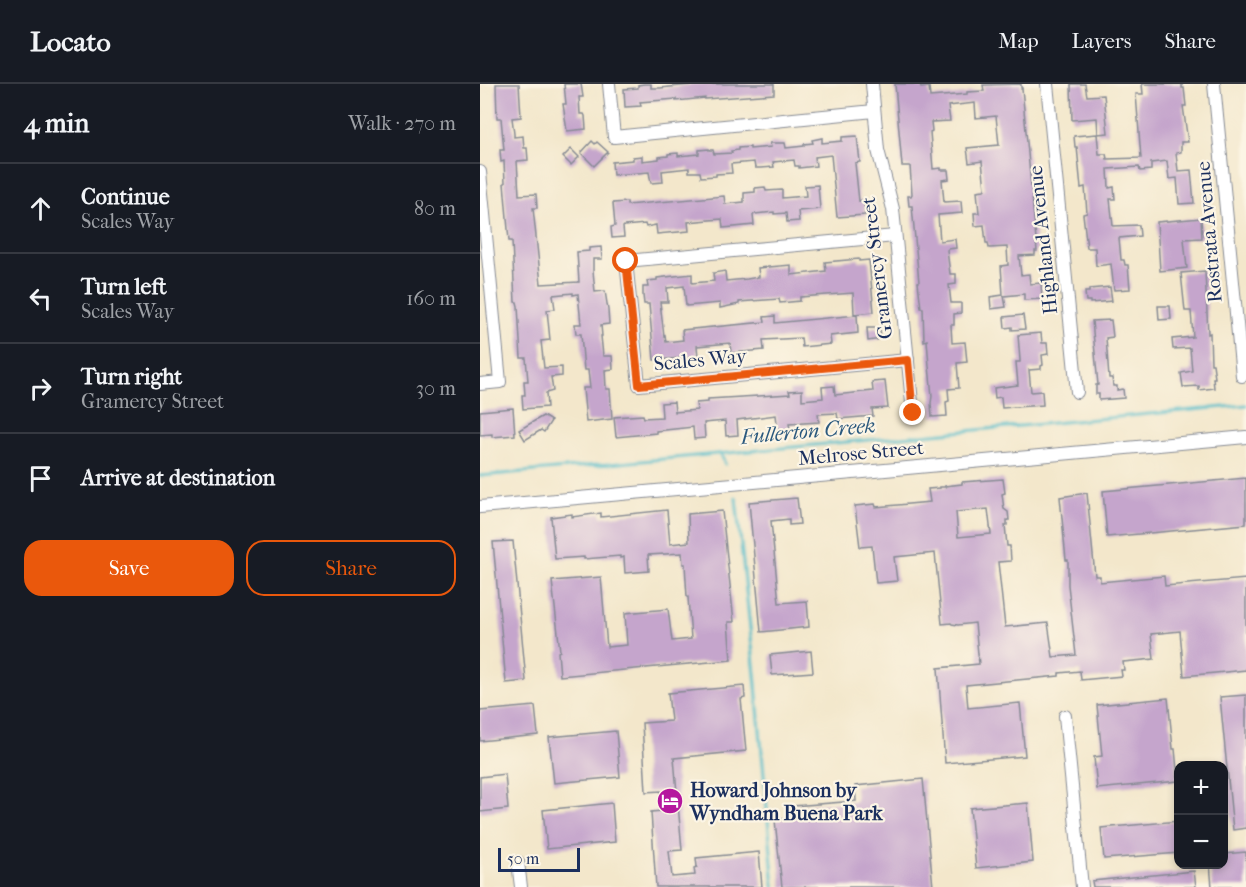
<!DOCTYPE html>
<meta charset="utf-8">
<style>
body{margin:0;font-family:"IM FELL French Canon",serif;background:#242831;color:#f1f3f6}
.controls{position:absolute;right:18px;bottom:18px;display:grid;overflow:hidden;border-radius:12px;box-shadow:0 3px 9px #0003}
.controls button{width:54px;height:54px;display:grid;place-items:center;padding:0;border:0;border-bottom:2px solid #363941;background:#171b24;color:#f1f3f6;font:30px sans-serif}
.scale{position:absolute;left:18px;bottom:15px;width:82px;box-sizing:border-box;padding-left:6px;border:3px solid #1b2f5e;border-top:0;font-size:16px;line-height:21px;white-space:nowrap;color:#1b2f5e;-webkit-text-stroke:4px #fcf5e5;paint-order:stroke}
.stop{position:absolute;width:18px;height:18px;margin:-14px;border:4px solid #ea580c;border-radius:50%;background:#fff}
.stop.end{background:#ea580c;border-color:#fff;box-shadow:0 2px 6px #0008}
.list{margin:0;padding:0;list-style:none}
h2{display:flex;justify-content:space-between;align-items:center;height:78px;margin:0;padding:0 24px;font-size:26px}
h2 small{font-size:20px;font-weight:400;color:#9ea1a6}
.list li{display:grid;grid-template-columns:39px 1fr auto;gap:18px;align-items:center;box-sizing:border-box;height:90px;padding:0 24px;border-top:2px solid #363941}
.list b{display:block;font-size:22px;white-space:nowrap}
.list p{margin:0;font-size:20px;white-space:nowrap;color:#9ea1a6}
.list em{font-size:20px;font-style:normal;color:#9ea1a6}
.actions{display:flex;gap:12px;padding:18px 24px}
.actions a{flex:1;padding:14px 0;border:2px solid #ea580c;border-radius:18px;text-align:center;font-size:21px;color:#ea580c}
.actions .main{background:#ea580c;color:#fff}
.icon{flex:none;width:33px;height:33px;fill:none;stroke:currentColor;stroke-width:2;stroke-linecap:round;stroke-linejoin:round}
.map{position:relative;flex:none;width:766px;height:803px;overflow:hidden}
header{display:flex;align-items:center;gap:36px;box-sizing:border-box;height:84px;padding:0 30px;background:#171b24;border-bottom:2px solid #363941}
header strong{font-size:28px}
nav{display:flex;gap:33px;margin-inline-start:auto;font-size:21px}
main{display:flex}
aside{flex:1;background:#171b24}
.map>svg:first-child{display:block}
</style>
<header>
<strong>Locato</strong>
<nav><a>Map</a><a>Layers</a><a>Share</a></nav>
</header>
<main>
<aside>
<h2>4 min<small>Walk · 270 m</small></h2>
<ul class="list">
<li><svg class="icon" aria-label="ahead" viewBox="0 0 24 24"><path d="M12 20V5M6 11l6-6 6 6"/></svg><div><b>Continue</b><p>Scales Way</p></div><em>80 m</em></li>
<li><svg class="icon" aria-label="left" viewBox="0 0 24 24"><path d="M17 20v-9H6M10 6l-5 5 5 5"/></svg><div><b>Turn left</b><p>Scales Way</p></div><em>160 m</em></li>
<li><svg class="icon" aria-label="right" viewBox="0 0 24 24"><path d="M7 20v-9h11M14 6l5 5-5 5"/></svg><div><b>Turn right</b><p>Gramercy Street</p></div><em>30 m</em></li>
<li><svg class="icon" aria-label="arrive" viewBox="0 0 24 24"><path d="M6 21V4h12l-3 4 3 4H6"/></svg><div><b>Arrive at destination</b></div></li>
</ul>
<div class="actions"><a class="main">Save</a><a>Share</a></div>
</aside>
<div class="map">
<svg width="766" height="803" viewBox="0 0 766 803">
<rect width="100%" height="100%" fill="#fcf5e5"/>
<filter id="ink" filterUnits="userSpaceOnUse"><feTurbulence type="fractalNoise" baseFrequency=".0167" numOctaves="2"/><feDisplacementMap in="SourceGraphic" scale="12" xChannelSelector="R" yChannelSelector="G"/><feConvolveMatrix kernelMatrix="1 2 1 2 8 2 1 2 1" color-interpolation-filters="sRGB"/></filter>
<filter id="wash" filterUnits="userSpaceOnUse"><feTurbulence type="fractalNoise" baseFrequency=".008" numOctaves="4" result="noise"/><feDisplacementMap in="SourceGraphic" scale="24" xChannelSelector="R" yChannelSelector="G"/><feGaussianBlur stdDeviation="1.35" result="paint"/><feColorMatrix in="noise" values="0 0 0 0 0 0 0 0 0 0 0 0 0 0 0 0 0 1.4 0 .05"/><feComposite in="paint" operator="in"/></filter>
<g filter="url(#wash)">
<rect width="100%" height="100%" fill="#f3e7cb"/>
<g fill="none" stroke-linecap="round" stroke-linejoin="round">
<g stroke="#4fbcc9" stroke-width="3">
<path d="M 241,370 L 245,380"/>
<path d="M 0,392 L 766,321"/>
<path d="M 256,414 L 275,590 L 294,803"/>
</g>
</g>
<g id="blocks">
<g fill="#c5a5cc" fill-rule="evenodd">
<path d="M 16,0 L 39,0 L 41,33 L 32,34 L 34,50 L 34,53 L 43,52 L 44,64 L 47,64 L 48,76 L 37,77 L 39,111 L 56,110 L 57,124 L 53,124 L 61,200 L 99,198 L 97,168 L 109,167 L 109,164 L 121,163 L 122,175 L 113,175 L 113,187 L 115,208 L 125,207 L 128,226 L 129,240 L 121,241 L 122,252 L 121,252 L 123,272 L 132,272 L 133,285 L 125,286 L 126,305 L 130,305 L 132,335 L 106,338 L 103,304 L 110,304 L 108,286 L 104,286 L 101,250 L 96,250 L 95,240 L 101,240 L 98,210 L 93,211 L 93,209 L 73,211 L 75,225 L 67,226 L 70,256 L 61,257 L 64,284 L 82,283 L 82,292 L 71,293 L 73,307 L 66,309 L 67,323 L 43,325 L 42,311 L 45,311 L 44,297 L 48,297 L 46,274 L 41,274 L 38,222 L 37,218 L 35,218 L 32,157 L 29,157 L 24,99 L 25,99 L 24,77 L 21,78 L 20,66 L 24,66 L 21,34 L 17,34 Z"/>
<path d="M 84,0 L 101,0 L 103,13 L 99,13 L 100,30 L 104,30 L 105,32 L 106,45 L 87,47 L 83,20 L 86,20 Z"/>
<path d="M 164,0 L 171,0 L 171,4 L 180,4 L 210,1 L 210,0 L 294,0 L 294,10 L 225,15 L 225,14 L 196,17 L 196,15 L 160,18 L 161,22 L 145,23 L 144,5 L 158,4 L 158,1 Z"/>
<path d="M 415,0 L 440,0 L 441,4 L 449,3 L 450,13 L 487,10 L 487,8 L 504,7 L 503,1 L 541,0 L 541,4 L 542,4 L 557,167 L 555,167 L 555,171 L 539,172 L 541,191 L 549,190 L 550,200 L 561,199 L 562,215 L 544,216 L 544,210 L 524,212 L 526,223 L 511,225 L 510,213 L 523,211 L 521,182 L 528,181 L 527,163 L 509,164 L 508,159 L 506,159 L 504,141 L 495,142 L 494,129 L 499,129 L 497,107 L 504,106 L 505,105 L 502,77 L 489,79 L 487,64 L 519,61 L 516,32 L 496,34 L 495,19 L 468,22 L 470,37 L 451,38 L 452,47 L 450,48 L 453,85 L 461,84 L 461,86 L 468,86 L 469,95 L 462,96 L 464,118 L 481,117 L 482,129 L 458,131 L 460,157 L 475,155 L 476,164 L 468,165 L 467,166 L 470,190 L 476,190 L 476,200 L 469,201 L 471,219 L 481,219 L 481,229 L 474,230 L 474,241 L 471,241 L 472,259 L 485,258 L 487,278 L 477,279 L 479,304 L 468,305 L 469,317 L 466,318 L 467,332 L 452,333 L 451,319 L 452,312 L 449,282 L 447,256 L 444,257 L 443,224 L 441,224 L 439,207 L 438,198 L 439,198 L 432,122 L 429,122 L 428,112 L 431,112 L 432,110 L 430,82 L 422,82 Z"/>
<path d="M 591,0 L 605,0 L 607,12 L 624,11 L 628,49 L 618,50 L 617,34 L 592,36 Z"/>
<path d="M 662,0 L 702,0 L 702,4 L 704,4 L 706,22 L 703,22 L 708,58 L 701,58 L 701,68 L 696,69 L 698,87 L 711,86 L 714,119 L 699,120 L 697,94 L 689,95 L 687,77 L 671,79 L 671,86 L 660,87 L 659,83 L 628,85 L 629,104 L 634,103 L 635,115 L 630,115 L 633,142 L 659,141 L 660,152 L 639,154 L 641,176 L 644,176 L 645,181 L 648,181 L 650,205 L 634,206 L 631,180 L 616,182 L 615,164 L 607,164 L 603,130 L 607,129 L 605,103 L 601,104 L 597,63 L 595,63 L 594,52 L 617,50 L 619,70 L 626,70 L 627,75 L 661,74 L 656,10 L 663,10 Z"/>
<path d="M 377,52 L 380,78 L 375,79 L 379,117 L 384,116 L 385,131 L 357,133 L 351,71 L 335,73 L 336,82 L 319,84 L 319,82 L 315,82 L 314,76 L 293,78 L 294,83 L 280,84 L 275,84 L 274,78 L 251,80 L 252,89 L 236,90 L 236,92 L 221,93 L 220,88 L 209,88 L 209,84 L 182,87 L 183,98 L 171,99 L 169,88 L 133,91 L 132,78 L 153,76 L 153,73 L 162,72 L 162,77 L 179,75 L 179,73 L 188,72 L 188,70 L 198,69 L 198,72 L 219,70 L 219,66 L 229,65 L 229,66 L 233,66 L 234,70 L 252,69 L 251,67 L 258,66 L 258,64 L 270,63 L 270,65 L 291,63 L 290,59 L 305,59 L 306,64 L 324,62 L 324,60 L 333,59 L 332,56 L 342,54 L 342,59 L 362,57 L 362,53 Z"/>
<path d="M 112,57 L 115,60 L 117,58 L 128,68 L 114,82 L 101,69 Z"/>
<path d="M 91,65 L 99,73 L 91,81 L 83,73 Z"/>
<path d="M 338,101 L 340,125 L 318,127 L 319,137 L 307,138 L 306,129 L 294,130 L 294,128 L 275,130 L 273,131 L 274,141 L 254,143 L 243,144 L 242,135 L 229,136 L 208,138 L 209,147 L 177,150 L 176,141 L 166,143 L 165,140 L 144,142 L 143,143 L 144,153 L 132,154 L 131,143 L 135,142 L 133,119 L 147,118 L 147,121 L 244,112 L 245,120 L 264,118 L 264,109 L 275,108 L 275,104 L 285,103 L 286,107 L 302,106 L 302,114 L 326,112 L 325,102 Z"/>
<path d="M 721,134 L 722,154 L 704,155 L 707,184 L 680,187 L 677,138 Z"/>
<path d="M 379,175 L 379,177 L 389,176 L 394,228 L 374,230 L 373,209 L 320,213 L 320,217 L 300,219 L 299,215 L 259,218 L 259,220 L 240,224 L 240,219 L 206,222 L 204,202 L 187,204 L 188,218 L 180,218 L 184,252 L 185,251 L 186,258 L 203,256 L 202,246 L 285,238 L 284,233 L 295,232 L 295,239 L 377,231 L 378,249 L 350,252 L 351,260 L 322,263 L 321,254 L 283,256 L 284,266 L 251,269 L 250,259 L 217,262 L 218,273 L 174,276 L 169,220 L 164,220 L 163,211 L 163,203 L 168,203 L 167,197 L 177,196 L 177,194 L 212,190 L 212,199 L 234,197 L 233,189 L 245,187 L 246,197 L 267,195 L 279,193 L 278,184 L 311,181 L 311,191 L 346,187 L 345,178 Z"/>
<path d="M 725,187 L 728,250 L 730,249 L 731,280 L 733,280 L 735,294 L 733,294 L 734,304 L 719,306 L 719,302 L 703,303 L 701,289 L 712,287 L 710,264 L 693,265 L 692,255 L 713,253 L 711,227 L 705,227 L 701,189 Z"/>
<path d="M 630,203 L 632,217 L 610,219 L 610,217 L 606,217 L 605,208 L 609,208 L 609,205 Z"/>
<path d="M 678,222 L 690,222 L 691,235 L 679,236 Z"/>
<path d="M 543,231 L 545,245 L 532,246 L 532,243 L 525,244 L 524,233 Z"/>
<path d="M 631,236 L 633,253 L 626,254 L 629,294 L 632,294 L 633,302 L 637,302 L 637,306 L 643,305 L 644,314 L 619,316 L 619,310 L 616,310 L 616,301 L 618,301 L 612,237 Z"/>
<path d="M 387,244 L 400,244 L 401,255 L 388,257 Z"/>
<path d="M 561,249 L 562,259 L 567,259 L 568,270 L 562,271 L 563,281 L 561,282 L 561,285 L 549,286 L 551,308 L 562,307 L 563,321 L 522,324 L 521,313 L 515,314 L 514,304 L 538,301 L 536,278 L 540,278 L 540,276 L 538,251 Z"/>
<path d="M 405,297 L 408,324 L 392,325 L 393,332 L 358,335 L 357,329 L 338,330 L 339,338 L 309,340 L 310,346 L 298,347 L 296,331 L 257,336 L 258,351 L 246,352 L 245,337 L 224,339 L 225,354 L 214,355 L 213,343 L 176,347 L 176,349 L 136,353 L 134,333 L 163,331 L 164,334 L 182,333 L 181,319 L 194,318 L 195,328 L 217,326 L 216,319 L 228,318 L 228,315 L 310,310 L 309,307 L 322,306 L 322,316 L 343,314 L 342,303 L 354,302 L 355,311 L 393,307 L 392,298 Z"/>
<path d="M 33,324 L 35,351 L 12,353 L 12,350 L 0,351 L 0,327 Z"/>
<path d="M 63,332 L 71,337 L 64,348 L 61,346 L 45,356 L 39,346 Z"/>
<path d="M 766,394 L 766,440 L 627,453 L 623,407 Z"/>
<path d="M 523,395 L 525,409 L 522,410 L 524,425 L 528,428 L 529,436 L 527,436 L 527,441 L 525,441 L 527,462 L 530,462 L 531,477 L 518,478 L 525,543 L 568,539 L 573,573 L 596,571 L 588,501 L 588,476 L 586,476 L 580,413 L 607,409 L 615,492 L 620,492 L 620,498 L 684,492 L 685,502 L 766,495 L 766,586 L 704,592 L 700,547 L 671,550 L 674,575 L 643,578 L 644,586 L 641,586 L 642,592 L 601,596 L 600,587 L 579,589 L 579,592 L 486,601 L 488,624 L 540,619 L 545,672 L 465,679 L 458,584 L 499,580 L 495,539 L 478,541 L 472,540 L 471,539 L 462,540 L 455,469 L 414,473 L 417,497 L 396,499 L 392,462 L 380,463 L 375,422 L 395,420 L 396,423 L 450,418 L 448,405 L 460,404 L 460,403 L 465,403 L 465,402 L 482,400 L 482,398 ZM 508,425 L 511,450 L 478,453 L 476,428 Z"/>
<path d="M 317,414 L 320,440 L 309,441 L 309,435 L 291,437 L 299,519 L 327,517 L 329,543 L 281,548 L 269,418 Z"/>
<path d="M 187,426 L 190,460 L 209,458 L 208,430 L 242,427 L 254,538 L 248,538 L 251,576 L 80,592 L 78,568 L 80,567 L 72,497 L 121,493 L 127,563 L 147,561 L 145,529 L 188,525 L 192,557 L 211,555 L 208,513 L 207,513 L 205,480 L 203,480 L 202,469 L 168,471 L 169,487 L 145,489 L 144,473 L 140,474 L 140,472 L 104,475 L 104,473 L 75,475 L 71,433 L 92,430 L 92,433 L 121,429 L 121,433 Z"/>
<path d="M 33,457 L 46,597 L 26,599 L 13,458 Z"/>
<path d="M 331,567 L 333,588 L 292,591 L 290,571 Z"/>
<path d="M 264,602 L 265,614 L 261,615 L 266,667 L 194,674 L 202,766 L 189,767 L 192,793 L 215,791 L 214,784 L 217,783 L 216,774 L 279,768 L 282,803 L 176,803 L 171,728 L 182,727 L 181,707 L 166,708 L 162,639 L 191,637 L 188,609 Z"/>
<path d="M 766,611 L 766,744 L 753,746 L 740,613 Z"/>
<path d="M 688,614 L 693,665 L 695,665 L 698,697 L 617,705 L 614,673 L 622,672 L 617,621 Z"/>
<path d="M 55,622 L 58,651 L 0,657 L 0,627 Z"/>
<path d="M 136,647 L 140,693 L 74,699 L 69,653 Z"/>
<path d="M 25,690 L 28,725 L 0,728 L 0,693 Z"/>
<path d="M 443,695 L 453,803 L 302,803 L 295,736 L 314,734 L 313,722 L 376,717 L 375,702 Z"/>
<path d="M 132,719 L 135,758 L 67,765 L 63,726 Z"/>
<path d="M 548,719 L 553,778 L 496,784 L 490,724 Z"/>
<path d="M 699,737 L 699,769 L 624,775 L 621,744 Z"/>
<path d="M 766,768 L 766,803 L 732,803 L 730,780 L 744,780 L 744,770 Z"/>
<path d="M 714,787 L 716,803 L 613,803 L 612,797 Z"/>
</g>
</g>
</g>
<g filter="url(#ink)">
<use href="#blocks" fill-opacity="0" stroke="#878b94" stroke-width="1.5"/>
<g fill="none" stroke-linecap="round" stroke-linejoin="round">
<defs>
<g id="minor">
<path d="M 129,0 L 134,53 L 394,27"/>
<path d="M 392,0 L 398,66 L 413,125 L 433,329"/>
<path d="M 567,0 L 597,308"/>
<path d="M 734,0 L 762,292"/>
<path d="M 0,88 L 20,298 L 0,300"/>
<path d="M 415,152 L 146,177 L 159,301 L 428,276"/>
<path d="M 0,423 L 766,353"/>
<path d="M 585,632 L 602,803"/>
<path d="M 38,778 L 41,803"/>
</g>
</defs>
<use href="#minor" stroke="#878b94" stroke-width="14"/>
<use href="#minor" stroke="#fff" stroke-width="12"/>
</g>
</g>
<g fill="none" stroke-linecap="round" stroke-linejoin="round" filter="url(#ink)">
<path stroke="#ea580c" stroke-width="8" d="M 146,177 L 159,301 L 428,276 L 433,329"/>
</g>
<defs>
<symbol id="hotel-disc" viewBox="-11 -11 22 22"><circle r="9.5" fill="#b5179e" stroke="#fcf5e5"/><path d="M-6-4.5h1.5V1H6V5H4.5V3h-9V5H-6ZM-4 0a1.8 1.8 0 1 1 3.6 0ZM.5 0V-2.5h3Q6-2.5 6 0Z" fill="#fff"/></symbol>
</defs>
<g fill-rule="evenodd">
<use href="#hotel-disc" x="175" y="702" width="30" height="30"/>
</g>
<g text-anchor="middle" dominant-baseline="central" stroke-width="4.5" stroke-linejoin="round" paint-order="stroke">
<g font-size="20" fill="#1b2f5e" stroke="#fcf5e5">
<text transform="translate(729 148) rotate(-95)">Rostrata Avenue</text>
<text transform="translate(563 156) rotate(-96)">Highland Avenue</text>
<text transform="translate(397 184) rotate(-97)">Gramercy Street</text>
<text transform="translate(220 276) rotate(-5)">Scales Way</text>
<text transform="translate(381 369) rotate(-5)">Melrose Street</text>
</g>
<g font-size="20" font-weight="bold" fill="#1b2f5e" stroke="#fcf5e5" text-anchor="start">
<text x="210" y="706">Howard Johnson by<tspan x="210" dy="23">Wyndham Buena Park</tspan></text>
</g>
<g font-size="21" font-style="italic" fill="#2b597e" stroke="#fcf5e5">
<text transform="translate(328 347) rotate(-5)">Fullerton Creek</text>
</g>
</g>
</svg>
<div class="controls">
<button>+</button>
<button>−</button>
</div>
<div class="scale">50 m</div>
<div class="stop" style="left:146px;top:177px"></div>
<div class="stop end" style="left:433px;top:329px"></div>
</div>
</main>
